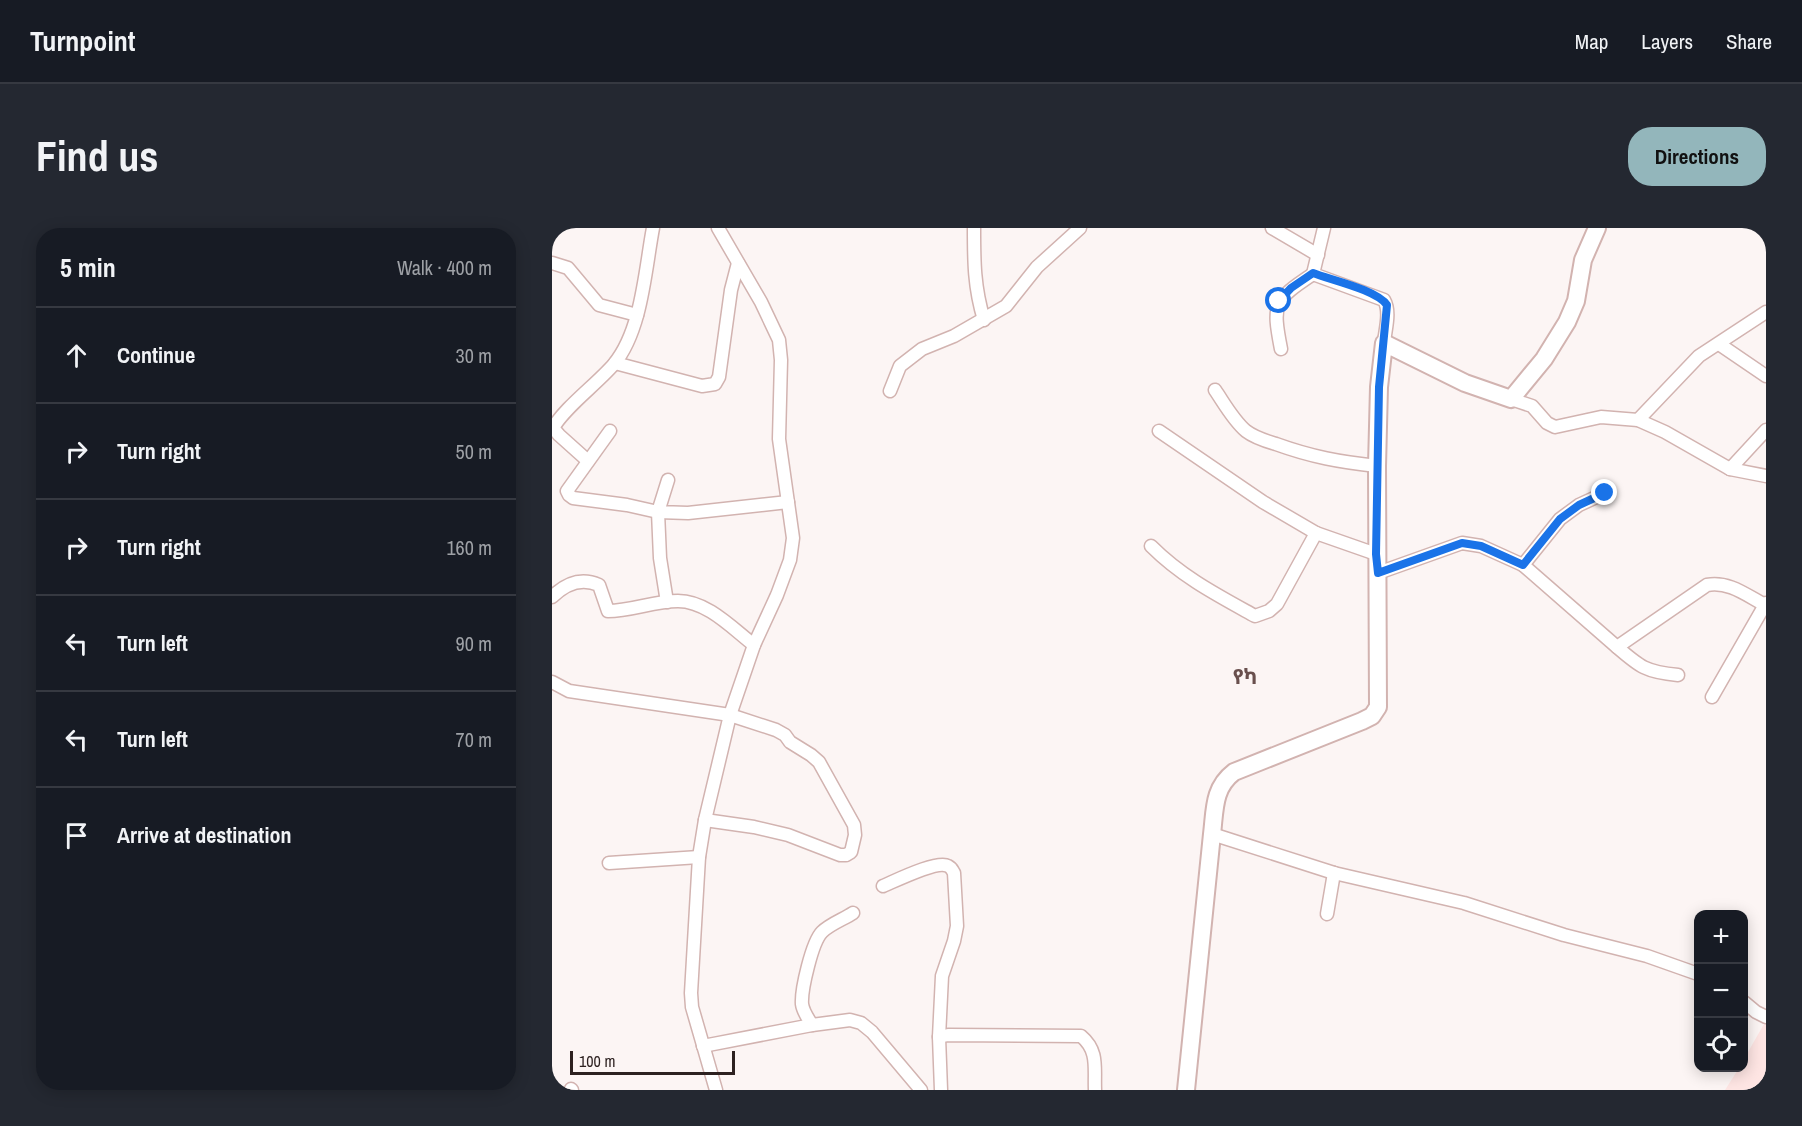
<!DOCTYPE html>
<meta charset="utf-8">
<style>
body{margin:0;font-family:"Archivo Narrow","Noto Sans Ethiopic",sans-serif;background:#242831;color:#f1f3f6}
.controls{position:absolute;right:18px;bottom:18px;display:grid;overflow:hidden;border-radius:12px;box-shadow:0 3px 15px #0003}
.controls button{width:54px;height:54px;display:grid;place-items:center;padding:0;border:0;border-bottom:2px solid #363941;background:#171b24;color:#f1f3f6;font:30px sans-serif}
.scale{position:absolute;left:18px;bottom:15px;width:165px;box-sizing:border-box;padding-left:6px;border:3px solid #2d2120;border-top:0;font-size:16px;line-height:21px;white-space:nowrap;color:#2d2120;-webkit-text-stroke:4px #fcf5f4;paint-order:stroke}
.stop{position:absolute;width:18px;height:18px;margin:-14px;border:4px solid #1a73e8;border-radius:50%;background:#fff}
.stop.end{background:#1a73e8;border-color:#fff;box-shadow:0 2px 6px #0008}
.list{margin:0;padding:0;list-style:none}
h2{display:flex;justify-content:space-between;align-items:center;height:78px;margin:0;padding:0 24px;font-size:26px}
h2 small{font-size:20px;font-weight:400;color:#9ea1a6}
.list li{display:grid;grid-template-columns:39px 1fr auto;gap:18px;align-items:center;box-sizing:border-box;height:96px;padding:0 24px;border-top:2px solid #363941}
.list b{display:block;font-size:22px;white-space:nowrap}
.list em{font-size:20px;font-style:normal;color:#9ea1a6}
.icon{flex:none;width:33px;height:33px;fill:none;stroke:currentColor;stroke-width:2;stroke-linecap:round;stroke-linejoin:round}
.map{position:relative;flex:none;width:1214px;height:862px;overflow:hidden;border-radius:24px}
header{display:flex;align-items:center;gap:36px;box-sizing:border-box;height:84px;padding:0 30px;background:#171b24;border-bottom:2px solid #363941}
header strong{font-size:28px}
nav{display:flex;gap:33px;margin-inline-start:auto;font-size:21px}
.intro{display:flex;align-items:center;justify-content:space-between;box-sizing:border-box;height:144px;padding:0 36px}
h1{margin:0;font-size:42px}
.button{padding:15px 27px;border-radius:24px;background:#93b6bb;color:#111;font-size:21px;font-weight:700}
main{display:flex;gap:36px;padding:0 36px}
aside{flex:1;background:#171b24;border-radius:24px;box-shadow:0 3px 15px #0003}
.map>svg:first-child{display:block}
</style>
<header>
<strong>Turnpoint</strong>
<nav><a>Map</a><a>Layers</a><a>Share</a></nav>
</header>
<div class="intro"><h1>Find us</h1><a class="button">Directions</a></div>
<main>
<aside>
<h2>5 min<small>Walk · 400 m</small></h2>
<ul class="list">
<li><svg class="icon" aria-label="ahead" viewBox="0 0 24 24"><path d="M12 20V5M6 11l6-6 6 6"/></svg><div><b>Continue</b></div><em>30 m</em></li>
<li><svg class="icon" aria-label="right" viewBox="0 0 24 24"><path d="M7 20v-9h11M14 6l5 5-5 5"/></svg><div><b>Turn right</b></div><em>50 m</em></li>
<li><svg class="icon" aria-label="right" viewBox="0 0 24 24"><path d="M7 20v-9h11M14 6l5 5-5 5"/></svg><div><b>Turn right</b></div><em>160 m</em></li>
<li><svg class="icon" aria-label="left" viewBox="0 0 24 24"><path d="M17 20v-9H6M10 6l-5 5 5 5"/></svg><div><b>Turn left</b></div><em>90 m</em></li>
<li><svg class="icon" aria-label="left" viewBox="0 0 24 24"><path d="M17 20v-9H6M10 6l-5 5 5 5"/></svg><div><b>Turn left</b></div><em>70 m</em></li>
<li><svg class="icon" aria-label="arrive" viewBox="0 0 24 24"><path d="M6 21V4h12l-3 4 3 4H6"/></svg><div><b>Arrive at destination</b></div></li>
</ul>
</aside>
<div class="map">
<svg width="1214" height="862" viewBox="0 0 1214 862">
<rect width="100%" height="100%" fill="#fcf5f4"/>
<path fill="#fee5e3" d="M 1212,796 L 1214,796 L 1214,862 L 1173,862 L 1187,840 L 1192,840 L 1192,831 Z"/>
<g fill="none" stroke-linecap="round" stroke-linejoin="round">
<defs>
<g id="minor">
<path d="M 422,0 C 422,33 422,59 432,92"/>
<path d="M 720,0 L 766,27"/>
<path d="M 772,0 L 761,46 L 832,72 C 839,84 833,102 832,115"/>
<path d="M 0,35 L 16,40 L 47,77 L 85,87"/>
<path d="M 1167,116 L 1214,148"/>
<path d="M 729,121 C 720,75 722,72 761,46"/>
<path d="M 63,135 L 150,158 L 163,156 L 167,149 L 179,62 L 186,35"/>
<path d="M 663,162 C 672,175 681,192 694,203 C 703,210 714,213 724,216 C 760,229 788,234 825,238"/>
<path d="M 338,163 L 348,138 L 370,121 L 402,108 L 454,78 L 485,39 L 528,0"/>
<path d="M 959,171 L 980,178 L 995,195 L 1003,199 L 1049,189 L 1086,192 L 1113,204 L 1178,241 L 1214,248"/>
<path d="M 1086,192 L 1147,128 L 1214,84"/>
<path d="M 58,203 L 15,263 L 17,267 L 21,270 L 75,277 L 106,284 L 108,330 L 115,374"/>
<path d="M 607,203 L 711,274 L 764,305"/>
<path d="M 36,233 L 7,207 L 1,200 C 12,180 46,155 62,136 C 90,102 93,42 101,0"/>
<path d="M 1178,241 L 1214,202"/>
<path d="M 116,252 L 106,284 L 136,285 L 236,274"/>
<path d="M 599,318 C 630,349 665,367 703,388 L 717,383 L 725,376 L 764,305 L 824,326"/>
<path d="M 971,337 L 1065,419 L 1155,357 C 1177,353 1194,367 1213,377"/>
<path d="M 826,345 L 910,315 L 929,318 L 971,337 L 1008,291 L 1027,277 L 1053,265"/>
<path d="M 0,369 C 13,356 29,349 47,357 L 56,383 C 79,383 102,373 126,373 C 155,373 180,400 202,417"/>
<path d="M 1065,419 C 1088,439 1094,444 1126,447"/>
<path d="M 0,454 L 17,463 L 178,487 L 224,502 L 233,507 L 238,514 L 259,527 L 267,534 L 302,597 L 303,607 L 299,624 L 294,627 L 288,627 L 236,607 L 202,599 L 153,592"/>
<path d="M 1160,469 L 1214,375"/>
<path d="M 660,606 L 782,645 L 912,675 L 1012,707 L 1095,728 L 1146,746"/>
<path d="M 57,635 L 147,629"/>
<path d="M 331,658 C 343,653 385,632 396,638 C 400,640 400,642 402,645 L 405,698 L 402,713 L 390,748 L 387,809"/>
<path d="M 775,686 L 782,645"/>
<path d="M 1192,774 L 1204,784 L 1214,789"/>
<path d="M 260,797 C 256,790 251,784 250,776 C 249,762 260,714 270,704 C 278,696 292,691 301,685"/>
<path d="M 151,818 L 260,797 L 298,792 L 309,795 L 320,804 L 369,862"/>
<path d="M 19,861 L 20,862"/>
<path d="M 164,862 L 140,779 L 139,765 L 147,629 L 153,592 L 178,487 L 202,417 L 225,367 L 238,332 L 241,310 L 227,211 L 229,132 L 227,112 L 209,74 L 166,0"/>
<path d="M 389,862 L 387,809 L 396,807 L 529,808 C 547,823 542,840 543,862"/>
</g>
<path id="tertiary" d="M 634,862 L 660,606 C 663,582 661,560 682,544 L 810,493 L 820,488 L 826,479 L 825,238 L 827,159 L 832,115 L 913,155 L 959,171 L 992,131 L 1015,94 L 1024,73 L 1031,32 L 1045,0"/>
</defs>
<use href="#minor" stroke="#d2b3b0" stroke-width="15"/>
<use href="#tertiary" stroke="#d2b3b0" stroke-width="20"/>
<use href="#minor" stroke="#fff" stroke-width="12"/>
<use href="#tertiary" stroke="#fff" stroke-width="16"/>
</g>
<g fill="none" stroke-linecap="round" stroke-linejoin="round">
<path stroke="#1a73e8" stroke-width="8" d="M 727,73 L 739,60 L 761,45 C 779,52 825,62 835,77 L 827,159 L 824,326 L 826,345 L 910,315 L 929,318 L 971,337 L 1008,291 L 1027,277 L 1053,265"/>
</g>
<g text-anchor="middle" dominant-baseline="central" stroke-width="6" stroke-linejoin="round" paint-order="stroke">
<g font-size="21" font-weight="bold" fill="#694f4d" stroke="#fcf5f4">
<text x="693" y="448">የካ</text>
</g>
</g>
</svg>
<div class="controls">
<button>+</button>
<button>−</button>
<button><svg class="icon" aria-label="locate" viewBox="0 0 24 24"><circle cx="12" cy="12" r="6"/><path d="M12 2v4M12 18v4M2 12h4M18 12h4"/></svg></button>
</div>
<div class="scale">100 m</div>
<div class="stop" style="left:727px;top:73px"></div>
<div class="stop end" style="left:1053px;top:265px"></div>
</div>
</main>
